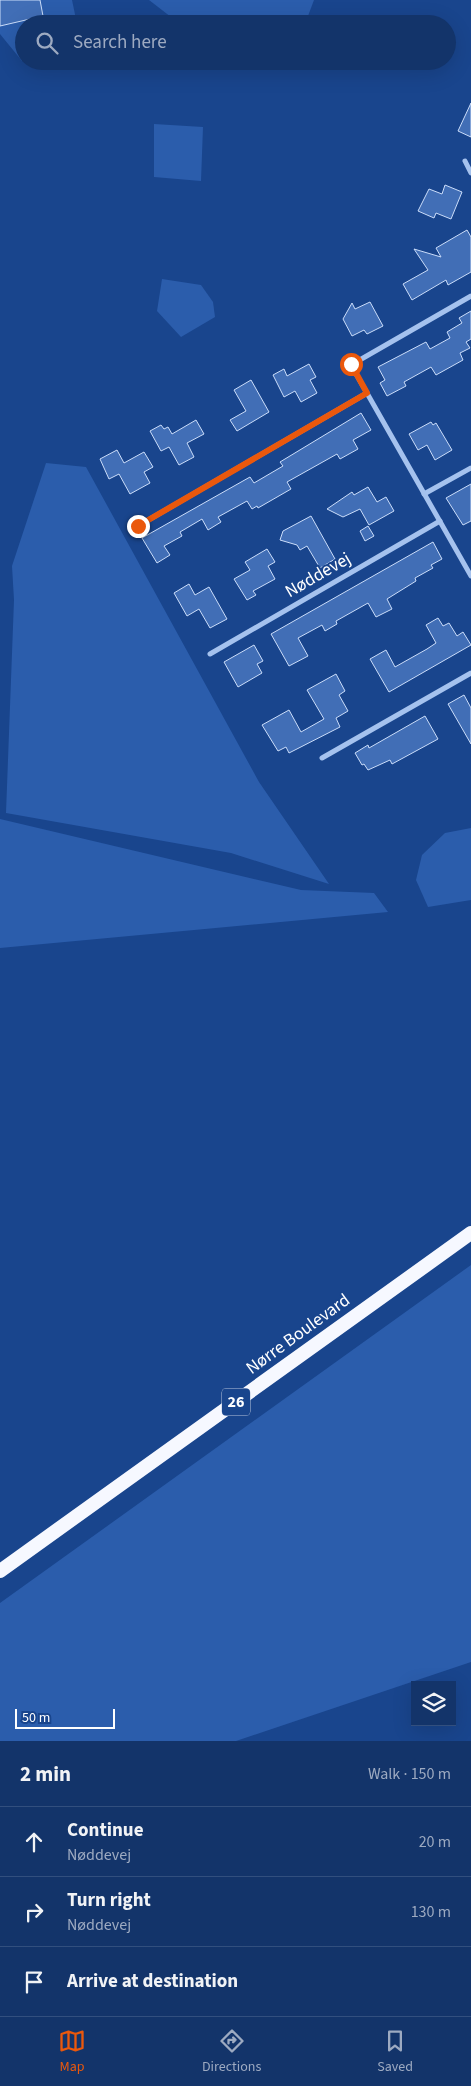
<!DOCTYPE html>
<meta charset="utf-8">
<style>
body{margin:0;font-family:"Source Sans 3",sans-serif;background:#203f72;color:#f1f3f6}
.controls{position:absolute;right:15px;bottom:15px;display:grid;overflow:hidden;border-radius:0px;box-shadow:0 5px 20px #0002}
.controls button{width:45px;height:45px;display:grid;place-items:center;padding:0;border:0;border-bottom:1px solid #324f7e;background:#13346a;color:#f1f3f6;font:25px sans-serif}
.scale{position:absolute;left:15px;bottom:12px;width:100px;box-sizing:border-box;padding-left:5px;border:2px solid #fff;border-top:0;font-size:14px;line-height:18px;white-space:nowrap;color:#fff;-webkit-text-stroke:4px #19458d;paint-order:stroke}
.stop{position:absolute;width:15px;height:15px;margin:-11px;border:4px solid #ea580c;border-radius:50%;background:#fff}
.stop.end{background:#ea580c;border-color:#fff;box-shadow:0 1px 5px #0008}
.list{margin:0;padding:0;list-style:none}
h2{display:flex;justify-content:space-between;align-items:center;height:65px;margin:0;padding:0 20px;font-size:21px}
h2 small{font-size:16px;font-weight:400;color:#9daac1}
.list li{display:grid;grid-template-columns:32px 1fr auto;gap:15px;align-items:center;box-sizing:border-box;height:70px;padding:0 20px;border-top:1px solid #324f7e}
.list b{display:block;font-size:19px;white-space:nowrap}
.list p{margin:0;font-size:16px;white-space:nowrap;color:#9daac1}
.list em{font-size:16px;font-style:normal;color:#9daac1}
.icon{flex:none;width:28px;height:28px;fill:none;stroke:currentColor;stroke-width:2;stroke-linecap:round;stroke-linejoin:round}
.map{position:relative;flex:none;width:471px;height:1741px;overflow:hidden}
.search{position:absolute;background:#13346a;box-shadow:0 5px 20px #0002;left:15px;right:15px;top:15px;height:55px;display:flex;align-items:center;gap:12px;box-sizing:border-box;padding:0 18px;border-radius:28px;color:#9daac1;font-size:19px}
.sheet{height:275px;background:#13346a}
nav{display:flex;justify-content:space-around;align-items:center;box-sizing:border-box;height:70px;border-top:1px solid #324f7e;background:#13346a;font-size:14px;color:#9daac1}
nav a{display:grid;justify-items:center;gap:2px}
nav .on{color:#ea580c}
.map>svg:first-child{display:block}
</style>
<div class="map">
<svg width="471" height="1741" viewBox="0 0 471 1741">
<rect width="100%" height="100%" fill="#19458d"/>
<g fill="#2b5dac">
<path d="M 0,0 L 72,0 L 77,24 L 24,24 L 24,60 L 22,61 L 0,34 Z"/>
<path d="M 149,0 L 314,0 L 305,24 L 196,24 L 171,17 Z"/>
<path d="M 154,124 L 203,127 L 201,181 L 154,177 Z"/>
<path d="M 162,279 L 201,285 L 213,302 L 215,317 L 181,337 L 157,311 Z"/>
<path d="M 46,463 L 86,467 L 259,782 L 329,884 L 231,853 L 6,813 L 14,600 L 12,566 Z"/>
<path d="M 0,819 L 301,890 L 374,893 L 388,912 L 0,948 Z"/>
<path d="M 471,828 L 471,900 L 428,907 L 416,880 L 422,855 L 445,833 Z"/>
<path d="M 471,1265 L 471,1662 L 236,1741 L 0,1741 L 0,1603 Z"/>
</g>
<g fill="#416eb6" stroke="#cbddfa">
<path d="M 0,0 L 40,0 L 43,16 L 0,26 Z"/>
<path d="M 471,103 L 471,137 L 458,131 Z"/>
<path d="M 445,185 L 462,192 L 451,219 L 436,213 L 434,218 L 418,211 L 429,189 L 442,194 Z"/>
<path d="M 467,230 L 471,237 L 471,272 L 448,285 L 446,280 L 412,300 L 403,284 L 428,270 L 414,249 L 441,257 L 436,248 Z"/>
<path d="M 370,302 L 383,326 L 367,334 L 364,330 L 352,336 L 343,319 L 352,303 L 355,309 Z"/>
<path d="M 471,311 L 471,339 L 466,342 L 470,348 L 460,353 L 463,360 L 436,375 L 431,367 L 404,382 L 406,386 L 387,396 L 380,383 L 385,380 L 378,367 L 426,342 L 430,349 L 450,338 L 447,332 L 462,323 L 459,318 Z"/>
<path d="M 309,364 L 316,377 L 310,380 L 317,393 L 301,402 L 295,391 L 284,397 L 273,375 L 284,369 L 287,376 Z"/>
<path d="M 251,380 L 269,412 L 237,431 L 230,420 L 246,411 L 234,390 Z"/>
<path d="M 361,413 L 371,430 L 353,440 L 358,449 L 340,459 L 337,454 L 287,482 L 291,489 L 258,508 L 257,506 L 252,509 L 247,501 L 218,517 L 221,522 L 208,530 L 202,519 L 180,532 L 182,536 L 164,546 L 170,555 L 157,563 L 142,538 L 250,477 L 254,483 L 283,466 L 280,462 Z"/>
<path d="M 196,420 L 204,434 L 187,443 L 194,457 L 179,465 L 169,447 L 161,451 L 150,431 L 161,425 L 164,429 L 168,427 L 172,434 Z"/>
<path d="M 431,422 L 433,425 L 436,423 L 452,450 L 435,460 L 427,445 L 418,450 L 409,434 Z"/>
<path d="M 117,450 L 124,463 L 144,452 L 153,467 L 144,472 L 150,483 L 130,494 L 119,474 L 109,479 L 100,459 Z"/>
<path d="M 471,484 L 471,521 L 463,525 L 446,498 Z"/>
<path d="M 368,487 L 377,502 L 386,497 L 394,511 L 369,525 L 360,509 L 343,517 L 327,509 L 352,492 L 354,495 Z"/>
<path d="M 311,516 L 335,559 L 320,568 L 307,546 L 300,550 L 297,545 L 280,540 L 283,531 Z"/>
<path d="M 368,526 L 374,536 L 365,541 L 360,531 Z"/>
<path d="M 433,542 L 442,559 L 431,565 L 433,568 L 415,578 L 416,581 L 387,599 L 392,609 L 376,617 L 368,603 L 336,621 L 337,624 L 325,631 L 322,625 L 298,638 L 308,656 L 289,666 L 271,634 Z"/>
<path d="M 267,549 L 275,562 L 268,566 L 275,579 L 253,591 L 256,595 L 247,600 L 234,579 L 250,570 L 245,562 Z"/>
<path d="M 189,584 L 195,595 L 209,587 L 227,619 L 210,628 L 199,609 L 187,616 L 174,593 Z"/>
<path d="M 438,618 L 443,626 L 449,623 L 457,636 L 463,632 L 471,645 L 389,692 L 370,659 L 386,650 L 395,667 L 427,649 L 436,643 L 426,625 Z"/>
<path d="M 254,645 L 263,661 L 257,664 L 262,673 L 238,687 L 224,662 Z"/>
<path d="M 336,674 L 345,691 L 339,695 L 348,711 L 336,718 L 340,727 L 289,753 L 286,747 L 278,751 L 262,725 L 289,710 L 301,732 L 324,719 L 307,690 Z"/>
<path d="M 464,695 L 471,708 L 471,744 L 448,704 Z"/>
<path d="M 425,716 L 438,739 L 392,764 L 390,760 L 368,770 L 364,764 L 362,765 L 355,753 L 368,745 L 369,748 Z"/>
</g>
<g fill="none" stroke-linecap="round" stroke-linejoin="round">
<g stroke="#a5c2ee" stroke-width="5">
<path d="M 465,161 L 471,173"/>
<path d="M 471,296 L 351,365 L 471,576"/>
<path d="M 424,494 L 471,468"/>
<path d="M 138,526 L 367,393"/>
<path d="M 210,654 L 440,521"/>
<path d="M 322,758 L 471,673"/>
</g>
<path stroke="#f6f8ff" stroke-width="14" d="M 0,1571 L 471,1233"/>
</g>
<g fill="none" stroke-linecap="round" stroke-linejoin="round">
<path stroke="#ea580c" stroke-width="6" d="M 138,526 L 367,393 L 351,364"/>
</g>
<g text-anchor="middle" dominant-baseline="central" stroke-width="4" stroke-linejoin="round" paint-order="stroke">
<rect fill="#19458d" stroke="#bac7dd" stroke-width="1" x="222" y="1388.5" width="28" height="27" rx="4"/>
<g font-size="16" font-weight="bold" fill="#fff">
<text x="236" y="1402">26</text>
</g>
<g font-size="18" fill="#fff" stroke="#19458d">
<text transform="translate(318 575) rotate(-30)">Nøddevej</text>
<text transform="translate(298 1334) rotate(-36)">Nørre Boulevard</text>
</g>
</g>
</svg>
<div class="controls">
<button><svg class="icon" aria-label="layers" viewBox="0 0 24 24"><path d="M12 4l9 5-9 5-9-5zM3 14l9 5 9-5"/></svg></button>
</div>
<div class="scale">50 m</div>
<div class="stop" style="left:351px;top:364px"></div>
<div class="stop end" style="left:138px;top:526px"></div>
<div class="search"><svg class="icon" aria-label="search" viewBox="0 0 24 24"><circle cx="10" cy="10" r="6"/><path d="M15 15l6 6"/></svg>Search here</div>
</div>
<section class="sheet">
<h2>2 min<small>Walk · 150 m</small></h2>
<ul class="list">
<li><svg class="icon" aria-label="ahead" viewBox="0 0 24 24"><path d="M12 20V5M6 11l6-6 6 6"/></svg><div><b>Continue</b><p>Nøddevej</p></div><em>20 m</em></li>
<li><svg class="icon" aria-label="right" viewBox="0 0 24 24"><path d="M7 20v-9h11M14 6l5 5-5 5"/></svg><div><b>Turn right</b><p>Nøddevej</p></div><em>130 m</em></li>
<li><svg class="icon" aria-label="arrive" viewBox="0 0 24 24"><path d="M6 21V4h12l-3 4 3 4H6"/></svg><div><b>Arrive at destination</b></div></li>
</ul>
</section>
<nav>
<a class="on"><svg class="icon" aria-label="map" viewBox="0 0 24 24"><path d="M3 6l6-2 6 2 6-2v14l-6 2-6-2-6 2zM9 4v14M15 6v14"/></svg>Map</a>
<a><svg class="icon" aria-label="directions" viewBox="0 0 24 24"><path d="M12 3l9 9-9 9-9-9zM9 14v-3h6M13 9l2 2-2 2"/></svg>Directions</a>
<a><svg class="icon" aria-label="saved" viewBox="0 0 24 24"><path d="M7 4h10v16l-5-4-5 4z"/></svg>Saved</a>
</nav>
